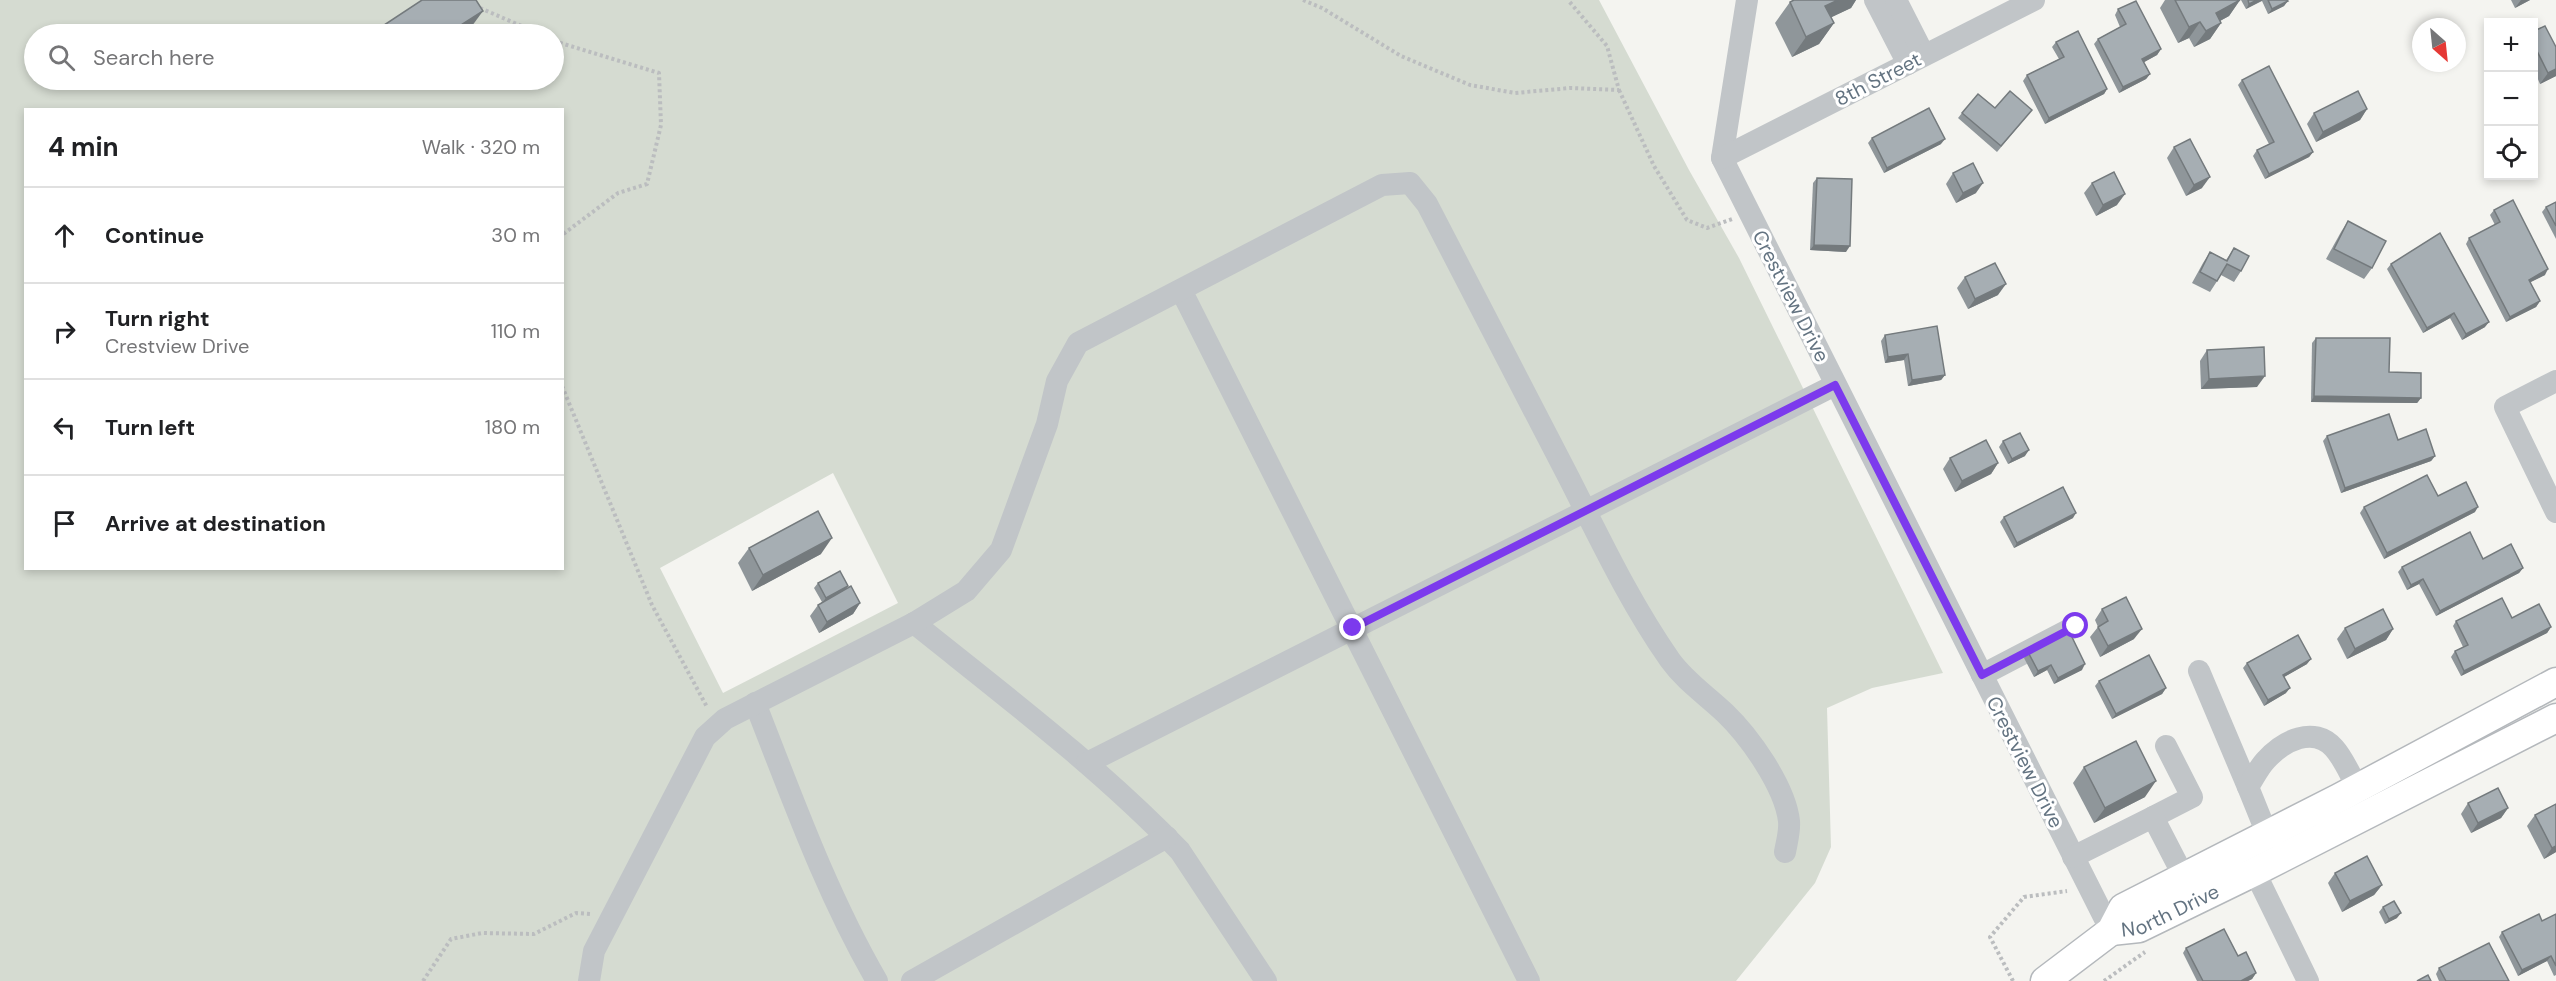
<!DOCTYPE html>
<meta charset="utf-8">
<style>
body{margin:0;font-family:"DM Sans",sans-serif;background:#f6f6f6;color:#202124}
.controls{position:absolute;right:18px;top:18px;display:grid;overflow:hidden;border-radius:0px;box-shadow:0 3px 9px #0003}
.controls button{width:54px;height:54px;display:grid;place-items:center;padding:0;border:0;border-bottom:2px solid #e0e0e0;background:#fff;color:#202124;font:30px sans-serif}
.compass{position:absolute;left:2412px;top:18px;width:54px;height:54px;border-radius:50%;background:#fff;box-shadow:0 3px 9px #0003;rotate:153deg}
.stop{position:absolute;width:18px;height:18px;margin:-14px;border:4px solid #7c3aed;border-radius:50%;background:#fff}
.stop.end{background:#7c3aed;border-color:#fff;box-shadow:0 2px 6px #0008}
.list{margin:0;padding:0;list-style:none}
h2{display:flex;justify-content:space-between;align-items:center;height:78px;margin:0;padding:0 24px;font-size:26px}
h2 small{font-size:20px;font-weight:400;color:#757577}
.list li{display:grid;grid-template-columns:39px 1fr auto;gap:18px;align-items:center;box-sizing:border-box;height:96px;padding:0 24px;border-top:2px solid #e0e0e0}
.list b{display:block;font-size:22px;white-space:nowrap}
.list p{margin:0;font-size:20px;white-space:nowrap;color:#757577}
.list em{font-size:20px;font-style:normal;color:#757577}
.icon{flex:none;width:33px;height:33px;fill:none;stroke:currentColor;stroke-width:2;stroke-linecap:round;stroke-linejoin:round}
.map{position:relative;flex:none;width:2556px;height:981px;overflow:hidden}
.search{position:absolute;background:#fff;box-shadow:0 3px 9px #0003;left:24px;top:24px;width:540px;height:66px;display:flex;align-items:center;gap:15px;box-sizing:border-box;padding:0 21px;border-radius:33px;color:#757577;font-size:22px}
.panel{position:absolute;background:#fff;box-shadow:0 3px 9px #0003;left:24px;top:108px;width:540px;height:462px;border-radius:0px}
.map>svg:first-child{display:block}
</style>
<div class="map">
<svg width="2556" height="981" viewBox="0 0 2556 981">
<rect width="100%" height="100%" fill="#f4f4f0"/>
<path fill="#d5dbd1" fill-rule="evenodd" d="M 0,0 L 1599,0 L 1689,170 L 1739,258 L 1943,673 L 1872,688 L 1827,708 L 1831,847 L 1815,883 L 1736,981 L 0,981 ZM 34,34 L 554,34 L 554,80 L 34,80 ZM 26,110 L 562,110 L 562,568 L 26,568 ZM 833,473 L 898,603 L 723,693 L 660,568 Z"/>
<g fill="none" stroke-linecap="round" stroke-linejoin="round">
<defs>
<g id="major">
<path id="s1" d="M 2111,931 L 2139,928 L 2254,872 L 2556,718"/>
<path d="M 2045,981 L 2111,931 L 2123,908 L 2339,798 L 2556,682"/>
</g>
</defs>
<use href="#major" stroke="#b4b8bc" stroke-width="31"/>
<g stroke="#bbbdbf" stroke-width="4" stroke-dasharray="3 3" stroke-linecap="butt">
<path d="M 1303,0 L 1322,8 L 1401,56 L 1470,85 L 1515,93 L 1570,88 L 1619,90 L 1607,46 L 1568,0"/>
<path d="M 480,8 L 540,34"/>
<path d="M 554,41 L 659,73 L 661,125 L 647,184 L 618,193 L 562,235"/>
<path d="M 1619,90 L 1654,166 L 1687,220 L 1707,228 L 1732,219"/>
<path d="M 562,386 L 652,605 L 707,707"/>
<path d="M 423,981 L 451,939 L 482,933 L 534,934 L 576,913 L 590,914"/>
<path d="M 2013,981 L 1990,937 L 2024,897 L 2067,891"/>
<path d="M 2104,981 L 2145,952"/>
</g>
<g stroke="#c1c5c8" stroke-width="22">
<path d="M 1747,0 L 1722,158 L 2111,931"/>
<path d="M 1875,0 L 1908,64"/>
<path d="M 1896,0 L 1924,55"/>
<path d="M 1722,158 L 2034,0"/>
<path d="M 1181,290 L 1529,981"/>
<path d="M 2556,381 L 2505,407 L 2556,512"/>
<path d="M 914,623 C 1005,696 1099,767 1180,851 L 1266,981"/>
<path d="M 2199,671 L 2248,787"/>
<path d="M 1982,675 L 2076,626"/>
<path d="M 755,703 C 792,797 826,893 877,981"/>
<path d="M 1087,763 L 1835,385"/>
<path d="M 2153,817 L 2192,797 L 2166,746"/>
<path d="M 2267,834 L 2248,787 C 2254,778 2259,767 2266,760 C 2283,741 2314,725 2334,748 C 2344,759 2350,775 2358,788"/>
<path d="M 2247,856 L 2308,981"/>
<path d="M 2073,857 L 2153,817 L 2184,877"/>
<path d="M 589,981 L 594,951 L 705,737 L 725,719 L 914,623 L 966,591 L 1001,550 L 1047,424 L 1057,381 L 1078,343 L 1382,185 L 1410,183 L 1427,204 C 1474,295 1522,386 1569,478 C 1600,539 1630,603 1670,660 C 1685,681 1706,695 1725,713 C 1749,736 1785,786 1789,821 C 1790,831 1787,841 1785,852"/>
<path d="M 912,981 L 1167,837"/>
</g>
<use href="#major" stroke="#fff" stroke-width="28"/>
</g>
<g fill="#8f969a">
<path d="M 1794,0 L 1856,0 L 1851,8 L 1831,17 L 1834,23 L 1819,44 L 1792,57 L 1775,23 L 1790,2 Z"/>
<path d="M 2165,0 L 2240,0 L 2229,16 L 2220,21 L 2221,23 L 2210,39 L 2194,47 L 2189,38 L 2178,43 L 2160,8 Z"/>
<path d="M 2241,0 L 2287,0 L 2284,6 L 2268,14 L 2262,1 L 2246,9 Z"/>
<path d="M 2511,0 L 2530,0 L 2515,8 Z"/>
<path d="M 2118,9 L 2161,49 L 2157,55 L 2144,62 L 2150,74 L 2146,79 L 2119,93 L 2094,44 L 2098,39 L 2120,27 L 2115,15 Z"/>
<path d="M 2534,31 L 2556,47 L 2556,76 L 2540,84 L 2534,70 Z"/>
<path d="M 2056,42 L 2107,89 L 2104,94 L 2045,124 L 2023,81 L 2027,75 L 2059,59 L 2052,47 Z"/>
<path d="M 2242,80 L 2313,152 L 2309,157 L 2265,179 L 2253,156 L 2257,150 L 2269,144 L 2238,85 Z"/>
<path d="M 1995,108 L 2028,115 L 1997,152 L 1958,118 L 1962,113 Z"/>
<path d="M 2367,109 L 2360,120 L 2316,142 L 2307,124 L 2314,113 Z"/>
<path d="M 1872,138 L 1941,144 L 1884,173 L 1868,143 Z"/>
<path d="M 2174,147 L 2202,188 L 2186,196 L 2167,158 Z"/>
<path d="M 1953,173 L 1976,193 L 1956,203 L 1946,184 Z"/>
<path d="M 1817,178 L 1846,252 L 1810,250 L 1813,183 Z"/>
<path d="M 2092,183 L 2117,205 L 2096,216 L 2084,193 Z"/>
<path d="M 2556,202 L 2556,239 L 2542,212 L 2546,207 Z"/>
<path d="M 2494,210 L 2545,275 L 2530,282 L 2540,301 L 2536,307 L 2506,322 L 2466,244 L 2469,238 L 2495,225 L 2490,215 Z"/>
<path d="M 2348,221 L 2372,268 L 2364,279 L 2326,259 L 2341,232 Z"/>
<path d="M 2234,248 L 2241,271 L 2234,282 L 2221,275 L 2210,292 L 2192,283 L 2203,263 L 2210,252 L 2226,260 Z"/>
<path d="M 2391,264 L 2485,327 L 2462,340 L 2450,318 L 2423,333 L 2387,269 Z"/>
<path d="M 1965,277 L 1998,295 L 1968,309 L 1957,288 Z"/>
<path d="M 1885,335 L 1945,375 L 1941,380 L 1908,386 L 1904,360 L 1885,363 L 1881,341 Z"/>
<path d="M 2316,338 L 2389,372 L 2421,398 L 2417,403 L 2311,402 L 2312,343 Z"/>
<path d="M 2207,350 L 2257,387 L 2201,389 L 2200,361 Z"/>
<path d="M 2327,436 L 2398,440 L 2435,456 L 2431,461 L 2341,493 L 2323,441 Z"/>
<path d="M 2003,441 L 2025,456 L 2008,464 L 1999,447 Z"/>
<path d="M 1950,458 L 1998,463 L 1991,474 L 1955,492 L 1943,469 Z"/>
<path d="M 2438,496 L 2475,512 L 2384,559 L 2360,513 L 2364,507 Z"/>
<path d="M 2004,517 L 2073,518 L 2014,548 L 2000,522 Z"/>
<path d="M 749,548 L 821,554 L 752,591 L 738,563 Z"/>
<path d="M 2483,559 L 2523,568 L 2519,573 L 2436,616 L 2419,584 L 2407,590 L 2398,572 L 2402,567 Z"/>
<path d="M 818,583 L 848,586 L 845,590 L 860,603 L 853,614 L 819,633 L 810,616 L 818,605 L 822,602 L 814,588 Z"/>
<path d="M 2102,609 L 2134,639 L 2100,657 L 2090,637 L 2098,627 L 2095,620 Z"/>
<path d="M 2512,618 L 2551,627 L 2547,633 L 2461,676 L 2451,657 L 2455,651 L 2463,647 L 2453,626 L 2456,621 Z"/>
<path d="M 2345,628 L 2393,629 L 2386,640 L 2347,659 L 2337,639 Z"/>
<path d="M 2028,652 L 2082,670 L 2054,684 L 2047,670 L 2034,677 L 2024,658 Z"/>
<path d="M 2247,663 L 2307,664 L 2284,677 L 2286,693 L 2264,706 L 2243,668 Z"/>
<path d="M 2099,681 L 2166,688 L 2162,694 L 2112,719 L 2095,686 Z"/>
<path d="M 2084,767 L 2145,797 L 2094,823 L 2073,783 Z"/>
<path d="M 2468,803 L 2508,808 L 2501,818 L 2471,833 L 2461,814 Z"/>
<path d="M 2535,815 L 2556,852 L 2544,859 L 2527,826 Z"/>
<path d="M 2335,873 L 2382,885 L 2374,895 L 2342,912 L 2328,883 Z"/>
<path d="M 2383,907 L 2397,918 L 2385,924 L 2379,912 Z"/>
<path d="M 2556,914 L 2556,975 L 2554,976 L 2547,961 L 2518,976 L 2499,937 L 2502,932 L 2542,921 Z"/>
<path d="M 2186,948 L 2256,973 L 2252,979 L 2248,981 L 2197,981 L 2183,953 Z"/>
<path d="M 2439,968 L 2509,981 L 2439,981 L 2436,974 Z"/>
</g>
<g fill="#747a7d">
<path d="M 1838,0 L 1856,0 L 1851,8 L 1811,27 L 1825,6 Z"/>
<path d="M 2240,0 L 2229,16 L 2205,29 L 2216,13 Z"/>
<path d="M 2257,0 L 2263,0 L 2246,9 L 2249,4 Z"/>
<path d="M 2521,0 L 2530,0 L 2515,8 Z"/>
<path d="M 2288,1 L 2284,6 L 2268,14 L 2272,9 Z"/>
<path d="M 483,11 L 472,26 L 460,34 L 447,34 Z"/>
<path d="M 2200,22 L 2189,38 L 2178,43 L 2189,27 Z"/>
<path d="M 1834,23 L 1819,44 L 1792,57 L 1806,37 Z"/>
<path d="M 2221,23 L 2210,39 L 2194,47 L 2206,31 Z"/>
<path d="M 2161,49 L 2157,55 L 2139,65 L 2142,59 Z"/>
<path d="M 2556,69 L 2556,76 L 2540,84 L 2548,73 Z"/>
<path d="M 2150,74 L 2146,79 L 2119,93 L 2123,87 Z"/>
<path d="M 2107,89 L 2104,94 L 2045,124 L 2049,118 Z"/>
<path d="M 2367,109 L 2360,120 L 2316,142 L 2323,132 Z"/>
<path d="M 1945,139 L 1941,144 L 1884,173 L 1887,168 Z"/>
<path d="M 2313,152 L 2309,157 L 2265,179 L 2269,174 Z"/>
<path d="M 2210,177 L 2202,188 L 2186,196 L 2194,185 Z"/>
<path d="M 1983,183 L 1976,193 L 1956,203 L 1963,193 Z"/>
<path d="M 2125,194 L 2117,205 L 2096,216 L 2103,205 Z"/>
<path d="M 1814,245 L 1850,246 L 1846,252 L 1810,250 Z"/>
<path d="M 2548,269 L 2545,275 L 2525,285 L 2529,280 Z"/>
<path d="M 2006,284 L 1998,295 L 1968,309 L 1975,299 Z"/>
<path d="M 2540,301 L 2536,307 L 2506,322 L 2510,317 Z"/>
<path d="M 2454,313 L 2450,318 L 2423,333 L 2427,328 Z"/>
<path d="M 2489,322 L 2485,327 L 2462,340 L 2466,334 Z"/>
<path d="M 1908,354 L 1904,360 L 1885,363 L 1888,357 Z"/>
<path d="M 1945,375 L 1941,380 L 1908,386 L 1912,380 Z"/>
<path d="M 2265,376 L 2257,387 L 2201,389 L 2209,379 Z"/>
<path d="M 2314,396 L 2421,398 L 2417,403 L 2311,402 Z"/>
<path d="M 2029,450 L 2025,456 L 2008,464 L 2012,459 Z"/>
<path d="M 2435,456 L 2431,461 L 2341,493 L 2345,488 Z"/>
<path d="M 1998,463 L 1991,474 L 1955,492 L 1962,481 Z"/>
<path d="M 2478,507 L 2475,512 L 2384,559 L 2387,553 Z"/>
<path d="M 2076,513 L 2073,518 L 2014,548 L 2017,543 Z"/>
<path d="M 832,538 L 821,554 L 752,591 L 763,575 Z"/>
<path d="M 2523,568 L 2519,573 L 2436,616 L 2440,611 Z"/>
<path d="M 2423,579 L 2419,584 L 2407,590 L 2411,585 Z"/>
<path d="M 848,586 L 844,591 L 822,603 L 826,598 Z"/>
<path d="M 860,603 L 853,614 L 819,633 L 827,622 Z"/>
<path d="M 2551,627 L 2547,633 L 2461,676 L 2464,671 Z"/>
<path d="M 2142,629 L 2134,639 L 2100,657 L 2108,646 Z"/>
<path d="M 2393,629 L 2386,640 L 2347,659 L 2355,649 Z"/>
<path d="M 2311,659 L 2307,664 L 2279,680 L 2283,675 Z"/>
<path d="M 2085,664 L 2082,670 L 2054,684 L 2058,678 Z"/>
<path d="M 2051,665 L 2047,670 L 2034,677 L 2038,671 Z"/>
<path d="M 2166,688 L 2162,694 L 2112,719 L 2116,714 Z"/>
<path d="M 2290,688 L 2286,693 L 2264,706 L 2268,700 Z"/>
<path d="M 2156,781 L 2145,797 L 2094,823 L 2105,808 Z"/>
<path d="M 2508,808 L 2501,818 L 2471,833 L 2478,823 Z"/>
<path d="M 2556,846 L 2556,852 L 2544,859 L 2552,848 Z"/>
<path d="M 2382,885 L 2374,895 L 2342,912 L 2350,901 Z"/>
<path d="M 2401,913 L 2397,918 L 2385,924 L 2389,919 Z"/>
<path d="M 2551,956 L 2547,961 L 2518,976 L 2522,970 Z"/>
<path d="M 2256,973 L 2252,979 L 2248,981 L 2241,981 Z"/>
</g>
<g fill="#a6aeb3" stroke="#747a7d" stroke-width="1.5">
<path d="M 422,0 L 476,0 L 483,11 L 447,34 L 377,34 L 375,31 Z"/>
<path d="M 1794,0 L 1838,0 L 1825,6 L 1834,23 L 1806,37 L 1790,2 Z"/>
<path d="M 2175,0 L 2240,0 L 2216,13 L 2221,23 L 2206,31 L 2200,22 L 2189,27 Z"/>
<path d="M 2248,0 L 2257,0 L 2249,4 Z"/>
<path d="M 2268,0 L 2287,0 L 2288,1 L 2272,9 Z"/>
<path d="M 2136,1 L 2161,49 L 2142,59 L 2150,74 L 2123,87 L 2098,39 L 2126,24 L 2118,9 Z"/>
<path d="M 2545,26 L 2556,47 L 2556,69 L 2548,73 L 2534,45 L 2534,31 Z"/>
<path d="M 2078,31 L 2107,89 L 2049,118 L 2027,75 L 2064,57 L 2056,42 Z"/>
<path d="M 2269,66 L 2313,152 L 2269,174 L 2257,150 L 2274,142 L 2242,80 Z"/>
<path d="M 2010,91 L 2032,110 L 2001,146 L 1962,113 L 1978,94 L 1995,108 Z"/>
<path d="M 2358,91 L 2367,109 L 2323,132 L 2314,113 Z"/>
<path d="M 1929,108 L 1945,139 L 1887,168 L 1872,138 Z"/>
<path d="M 2190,139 L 2210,177 L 2194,185 L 2174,147 Z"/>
<path d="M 1973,163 L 1983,183 L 1963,193 L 1953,173 Z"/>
<path d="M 2114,172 L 2125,194 L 2103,205 L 2092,183 Z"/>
<path d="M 1817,178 L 1852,179 L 1850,246 L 1814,245 Z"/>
<path d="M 2513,200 L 2548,269 L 2529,280 L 2540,301 L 2510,317 L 2469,238 L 2500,222 L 2494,210 Z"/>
<path d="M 2556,202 L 2556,226 L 2546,207 Z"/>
<path d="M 2348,221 L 2386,241 L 2372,268 L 2334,249 Z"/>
<path d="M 2440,233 L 2489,322 L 2466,334 L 2454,313 L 2427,328 L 2391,264 Z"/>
<path d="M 2234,248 L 2249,256 L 2241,271 L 2227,264 L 2217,281 L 2200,272 L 2210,252 L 2227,261 Z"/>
<path d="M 1995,263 L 2006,284 L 1975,299 L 1965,277 Z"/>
<path d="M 1937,326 L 1945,375 L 1912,380 L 1908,354 L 1888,357 L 1885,335 Z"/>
<path d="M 2316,338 L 2390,338 L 2389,372 L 2421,373 L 2421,398 L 2314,396 Z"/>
<path d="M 2264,347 L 2265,376 L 2209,379 L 2207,350 Z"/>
<path d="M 2389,414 L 2398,440 L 2426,429 L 2435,456 L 2345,488 L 2327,436 Z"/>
<path d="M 2020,433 L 2029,450 L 2012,459 L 2003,441 Z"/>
<path d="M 1986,440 L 1998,463 L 1962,481 L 1950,458 Z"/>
<path d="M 2427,475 L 2438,496 L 2466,482 L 2478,507 L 2387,553 L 2364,507 Z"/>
<path d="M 2063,487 L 2076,513 L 2017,543 L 2004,517 Z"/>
<path d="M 818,511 L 832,538 L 763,575 L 749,548 Z"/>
<path d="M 2470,532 L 2483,559 L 2511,544 L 2523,568 L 2440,611 L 2423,579 L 2411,585 L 2402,567 Z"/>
<path d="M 840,571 L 848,586 L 826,598 L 818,583 Z"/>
<path d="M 851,586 L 860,603 L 827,622 L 818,605 Z"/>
<path d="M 2126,597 L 2142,629 L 2108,646 L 2098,627 L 2108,621 L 2102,609 Z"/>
<path d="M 2502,598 L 2512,618 L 2539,604 L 2551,627 L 2464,671 L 2455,651 L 2468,645 L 2456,621 Z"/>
<path d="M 2383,609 L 2393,629 L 2355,649 L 2345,628 Z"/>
<path d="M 2069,631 L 2085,664 L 2058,678 L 2051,665 L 2038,671 L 2028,652 Z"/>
<path d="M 2298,635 L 2311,659 L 2283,675 L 2290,688 L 2268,700 L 2247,663 Z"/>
<path d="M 2149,655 L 2166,688 L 2116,714 L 2099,681 Z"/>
<path d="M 2136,741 L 2156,781 L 2105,808 L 2084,767 Z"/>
<path d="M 2498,788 L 2508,808 L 2478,823 L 2468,803 Z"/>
<path d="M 2556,804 L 2556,846 L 2552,848 L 2535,815 Z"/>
<path d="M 2367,856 L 2382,885 L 2350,901 L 2335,873 Z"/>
<path d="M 2394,901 L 2401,913 L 2389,919 L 2383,907 Z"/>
<path d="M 2539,914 L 2542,921 L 2556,914 L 2556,966 L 2551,956 L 2522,970 L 2502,932 Z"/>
<path d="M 2224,929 L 2238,956 L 2246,952 L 2256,973 L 2241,981 L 2203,981 L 2186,948 Z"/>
<path d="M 2489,943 L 2509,981 L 2446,981 L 2439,968 Z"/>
<path d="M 2428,975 L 2431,981 L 2417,981 Z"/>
</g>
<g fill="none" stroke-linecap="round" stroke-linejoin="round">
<path stroke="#7c3aed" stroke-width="8" d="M 1353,628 L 1835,385 L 1982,675 L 2076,626"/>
</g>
<g text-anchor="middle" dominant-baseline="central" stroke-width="6" stroke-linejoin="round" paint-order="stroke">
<g font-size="20" fill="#637381" stroke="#fff">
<text transform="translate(1878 79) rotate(-27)">8th Street</text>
<text transform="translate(1791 296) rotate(63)">Crestview Drive</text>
<text transform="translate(2025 762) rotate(63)">Crestview Drive</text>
<text stroke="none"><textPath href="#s1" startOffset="63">North Drive</textPath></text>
</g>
</g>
</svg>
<div class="controls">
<button>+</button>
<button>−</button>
<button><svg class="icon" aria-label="locate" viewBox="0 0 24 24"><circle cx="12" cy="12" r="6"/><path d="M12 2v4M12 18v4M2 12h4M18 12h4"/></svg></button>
</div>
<svg class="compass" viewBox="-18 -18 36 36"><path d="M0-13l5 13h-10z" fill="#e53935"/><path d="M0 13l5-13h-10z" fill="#757577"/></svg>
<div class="stop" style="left:2076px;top:626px"></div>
<div class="stop end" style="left:1353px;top:628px"></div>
<div class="search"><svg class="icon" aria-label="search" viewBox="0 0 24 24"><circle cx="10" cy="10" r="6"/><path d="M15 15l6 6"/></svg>Search here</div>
<section class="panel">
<h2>4 min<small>Walk · 320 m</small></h2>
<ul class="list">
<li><svg class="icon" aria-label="ahead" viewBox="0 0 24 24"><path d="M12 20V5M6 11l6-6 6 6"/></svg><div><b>Continue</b></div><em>30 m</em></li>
<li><svg class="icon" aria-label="right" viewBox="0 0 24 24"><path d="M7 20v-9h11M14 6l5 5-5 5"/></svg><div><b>Turn right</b><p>Crestview Drive</p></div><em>110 m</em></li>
<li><svg class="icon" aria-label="left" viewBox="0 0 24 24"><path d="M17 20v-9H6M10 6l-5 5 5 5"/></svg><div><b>Turn left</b></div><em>180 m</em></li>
<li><svg class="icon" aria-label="arrive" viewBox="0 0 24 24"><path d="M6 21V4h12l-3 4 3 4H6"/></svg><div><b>Arrive at destination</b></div></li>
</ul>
</section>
</div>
